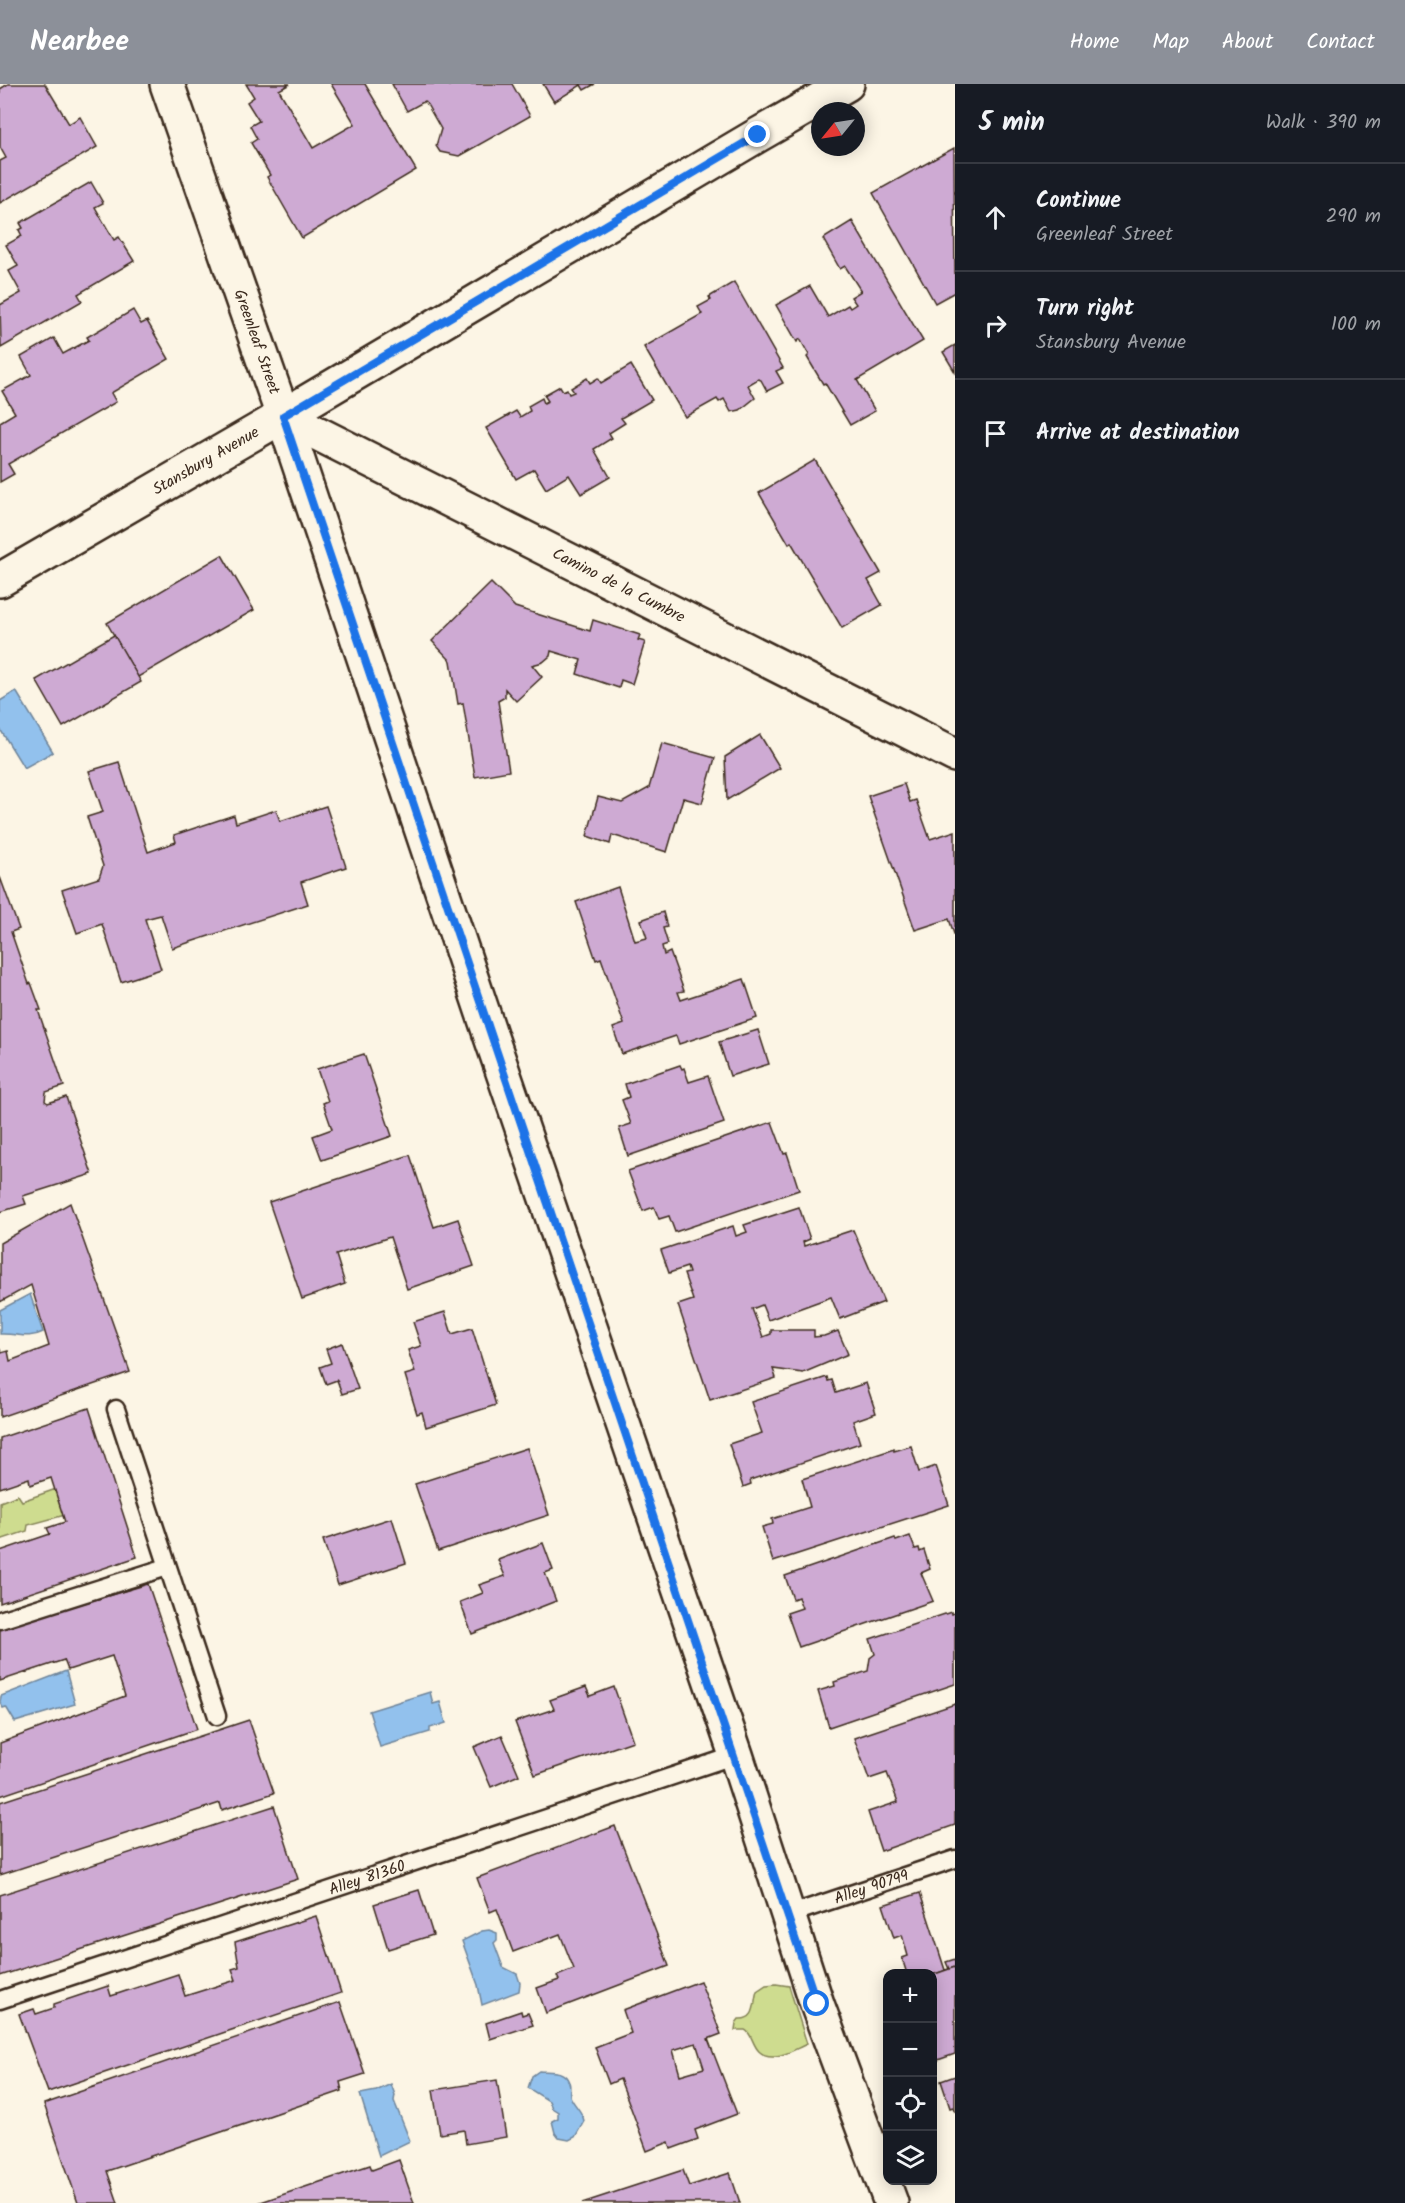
<!DOCTYPE html>
<meta charset="utf-8">
<style>
body{margin:0;font-family:Kalam,sans-serif;background:#242831;color:#f1f3f6}
.controls{position:absolute;right:18px;bottom:18px;display:grid;overflow:hidden;border-radius:12px;box-shadow:0 3px 15px #0003}
.controls button{width:54px;height:54px;display:grid;place-items:center;padding:0;border:0;border-bottom:2px solid #363941;background:#171b24;color:#f1f3f6;font:30px sans-serif}
.compass{position:absolute;left:811px;top:18px;width:54px;height:54px;border-radius:50%;background:#171b24;box-shadow:0 3px 15px #0003;rotate:240deg}
.stop{position:absolute;width:18px;height:18px;margin:-14px;border:4px solid #1a73e8;border-radius:50%;background:#fff}
.stop.end{background:#1a73e8;border-color:#fff;box-shadow:0 2px 6px #0008}
.list{margin:0;padding:0;list-style:none}
h2{display:flex;justify-content:space-between;align-items:center;height:78px;margin:0;padding:0 24px;font-size:26px}
h2 small{font-size:20px;font-weight:400;color:#9ea1a6}
.list li{display:grid;grid-template-columns:39px 1fr auto;gap:18px;align-items:center;box-sizing:border-box;height:108px;padding:0 24px;border-top:2px solid #363941}
.list b{display:block;font-size:22px;white-space:nowrap}
.list p{margin:0;font-size:20px;white-space:nowrap;color:#9ea1a6}
.list em{font-size:20px;font-style:normal;color:#9ea1a6}
.icon{flex:none;width:33px;height:33px;fill:none;stroke:currentColor;stroke-width:2;stroke-linecap:round;stroke-linejoin:round}
.map{position:relative;flex:none;width:955px;height:2119px;overflow:hidden}
header{display:flex;align-items:center;gap:36px;box-sizing:border-box;height:84px;padding:0 30px;background:#8c9099;color:#fff}
header strong{font-size:28px}
nav{display:flex;gap:33px;margin-inline-start:auto;font-size:21px}
main{display:flex}
aside{flex:1;background:#171b24}
.map>svg:first-child{display:block}
</style>
<header>
<strong>Nearbee</strong>
<nav><a>Home</a><a>Map</a><a>About</a><a>Contact</a></nav>
</header>
<main>
<div class="map">
<svg width="955" height="2119" viewBox="0 0 955 2119">
<rect width="100%" height="100%" fill="#fcf5e5"/>
<filter id="ink" filterUnits="userSpaceOnUse"><feTurbulence type="fractalNoise" baseFrequency=".0167" numOctaves="2"/><feDisplacementMap in="SourceGraphic" scale="12" xChannelSelector="R" yChannelSelector="G"/><feConvolveMatrix kernelMatrix="1 2 1 2 8 2 1 2 1" color-interpolation-filters="sRGB"/></filter>
<g filter="url(#ink)">
<g fill="#cedc8f" stroke="#848356" stroke-width="1.5">
<path d="M 56,1405 L 65,1431 L 28,1441 L 27,1447 L 0,1456 L 0,1418 L 18,1411 L 22,1417 Z"/>
<path d="M 776,1900 L 789,1902 L 807,1960 C 797,1964 786,1972 775,1972 C 751,1974 755,1950 745,1946 C 744,1946 735,1946 735,1946 L 736,1939 L 739,1935 C 757,1936 753,1919 757,1907 L 766,1901 Z"/>
</g>
<g fill="#92c1ed" stroke="#6f859a" stroke-width="1.5">
<path d="M 16,607 L 53,668 L 24,684 L 0,645 L 0,617 Z"/>
<path d="M 30,1210 L 43,1248 C 27,1256 18,1249 0,1250 L 0,1226 Z"/>
<path d="M 66,1587 L 75,1620 L 15,1638 L 6,1623 L 3,1624 L 0,1618 L 1,1612 Z"/>
<path d="M 430,1608 L 433,1620 L 440,1618 L 446,1639 L 430,1644 L 430,1648 L 380,1663 L 369,1627 Z"/>
<path d="M 489,1846 L 497,1849 L 497,1856 L 494,1859 L 503,1883 L 517,1890 L 520,1899 L 519,1907 L 482,1921 L 478,1901 L 462,1857 L 482,1847 Z"/>
<path d="M 539,1987 C 550,1988 564,1985 569,1998 C 571,2002 569,2007 570,2012 C 574,2022 582,2026 584,2037 L 575,2053 L 569,2056 L 559,2054 L 555,2049 L 552,2037 L 558,2034 L 558,2028 L 552,2024 L 549,2017 L 528,2004 L 532,1992 Z"/>
<path d="M 391,2000 L 395,2011 L 394,2017 L 410,2057 L 379,2072 L 360,2010 L 376,2007 Z"/>
</g>
<g fill="#ceaad3" stroke="#3b2a1e" stroke-width="1.5" fill-rule="evenodd">
<path d="M 8,0 L 45,0 L 69,40 L 80,33 L 97,63 L 0,119 L 0,77 L 6,74 L 0,63 L 0,5 Z"/>
<path d="M 246,0 L 290,0 L 279,6 L 313,64 L 355,40 L 331,0 L 365,0 L 416,86 L 302,154 L 267,93 L 270,91 L 251,59 L 257,55 L 250,42 L 259,37 L 247,18 L 254,13 Z"/>
<path d="M 392,0 L 448,0 L 449,2 L 452,0 L 512,0 L 530,32 L 459,72 L 440,68 L 436,62 L 441,45 L 425,17 L 407,27 Z"/>
<path d="M 543,0 L 595,0 L 584,6 L 581,1 L 554,18 Z"/>
<path d="M 954,64 L 955,208 L 935,219 L 873,109 Z"/>
<path d="M 91,98 L 103,119 L 95,123 L 114,156 L 119,153 L 134,177 L 78,210 L 82,217 L 1,264 L 0,221 L 21,209 L 9,187 L 18,182 L 6,161 L 22,152 L 19,146 L 23,144 L 20,139 Z"/>
<path d="M 852,137 L 923,257 L 857,296 L 875,327 L 850,341 L 825,299 L 823,300 L 807,273 L 809,271 L 800,255 L 797,258 L 776,221 L 810,202 L 828,233 L 848,221 L 850,224 L 856,220 L 851,213 L 861,207 L 845,182 L 840,185 L 823,155 Z"/>
<path d="M 734,198 L 783,284 L 776,287 L 783,299 L 767,307 L 761,296 L 758,295 L 748,301 L 755,314 L 740,326 L 731,328 L 724,315 L 719,318 L 717,315 L 685,333 L 644,263 L 702,230 L 698,223 L 711,216 L 709,213 Z"/>
<path d="M 133,226 L 141,240 L 147,237 L 169,275 L 111,309 L 116,318 L 8,380 L 14,390 L 0,398 L 0,338 L 15,329 L 2,307 L 31,291 L 21,273 L 54,254 L 63,270 L 89,256 L 87,253 Z"/>
<path d="M 955,261 L 955,288 L 943,268 Z"/>
<path d="M 631,281 L 652,316 L 621,334 L 625,339 L 609,349 L 612,354 L 594,365 L 610,393 L 581,410 L 569,391 L 546,405 L 534,385 L 516,395 L 486,344 L 516,327 L 520,333 L 530,327 L 528,322 L 542,314 L 544,319 L 548,317 L 544,311 L 560,302 L 563,307 L 567,305 L 569,310 L 574,308 L 571,304 L 587,294 L 590,299 L 598,294 L 601,299 Z"/>
<path d="M 815,376 L 881,489 L 868,496 L 882,521 L 842,544 L 791,458 L 789,460 L 759,409 Z"/>
<path d="M 222,471 L 254,526 L 138,593 L 107,539 Z"/>
<path d="M 491,499 L 515,523 L 590,547 L 593,536 L 640,551 L 638,556 L 645,558 L 632,600 L 621,596 L 619,604 L 577,590 L 581,576 L 551,567 L 550,572 L 543,578 L 532,581 L 542,593 L 516,617 L 505,605 L 505,613 L 498,617 L 509,687 L 475,693 L 463,619 L 458,620 L 451,577 L 432,557 Z"/>
<path d="M 114,551 L 141,598 L 63,643 L 36,596 Z"/>
<path d="M 760,651 L 780,684 L 727,716 L 725,673 Z"/>
<path d="M 662,659 L 715,674 L 702,719 L 683,714 L 667,768 L 612,751 L 610,760 L 587,752 L 598,713 L 622,719 L 649,704 Z"/>
<path d="M 119,678 L 148,768 L 176,758 L 174,751 L 234,731 L 236,739 L 276,726 L 280,737 L 326,722 L 346,783 L 301,798 L 308,820 L 172,864 L 161,831 L 145,835 L 161,885 L 121,898 L 102,840 L 77,849 L 62,806 L 99,794 L 103,782 L 87,733 L 103,728 L 89,687 Z"/>
<path d="M 904,700 L 910,718 L 916,716 L 930,755 L 955,747 L 955,853 L 949,835 L 915,846 L 868,712 Z"/>
<path d="M 0,793 L 19,845 L 11,848 L 29,900 L 31,899 L 41,926 L 38,926 L 64,1002 L 46,1008 L 45,1017 L 48,1019 L 66,1013 L 92,1090 L 23,1112 L 26,1120 L 0,1128 Z"/>
<path d="M 618,803 L 635,857 L 647,854 L 641,836 L 663,828 L 667,843 L 663,844 L 668,860 L 662,862 L 664,871 L 670,868 L 684,907 L 678,908 L 681,916 L 744,895 L 757,934 L 679,960 L 676,952 L 622,970 L 613,944 L 624,940 L 601,874 L 596,876 L 576,818 Z"/>
<path d="M 758,946 L 769,980 L 730,992 L 719,958 Z"/>
<path d="M 364,970 L 392,1052 L 322,1076 L 313,1052 L 332,1045 L 323,1019 L 328,1017 L 317,985 Z"/>
<path d="M 680,981 L 682,985 L 684,984 L 689,998 L 708,992 L 724,1039 L 628,1072 L 619,1044 L 631,1040 L 622,1016 L 629,1013 L 625,1000 Z"/>
<path d="M 772,1038 L 784,1070 L 787,1069 L 799,1106 L 675,1148 L 669,1132 L 659,1135 L 654,1123 L 643,1127 L 628,1087 Z"/>
<path d="M 410,1071 L 434,1143 L 458,1135 L 474,1182 L 407,1205 L 390,1153 L 336,1171 L 345,1200 L 302,1215 L 269,1118 Z"/>
<path d="M 70,1119 L 130,1288 L 0,1333 L 0,1265 L 1,1269 L 8,1267 L 10,1277 L 49,1262 L 31,1201 L 0,1218 L 0,1159 Z"/>
<path d="M 799,1123 L 810,1155 L 803,1158 L 804,1162 L 853,1146 L 884,1218 L 840,1235 L 831,1213 L 768,1236 L 762,1221 L 752,1225 L 763,1253 L 771,1250 L 771,1246 L 814,1246 L 814,1253 L 824,1252 L 838,1247 L 848,1270 L 803,1289 L 773,1285 L 776,1294 L 710,1316 L 678,1221 L 693,1216 L 684,1190 L 689,1189 L 687,1183 L 669,1189 L 661,1166 L 733,1142 L 736,1152 L 747,1148 L 744,1141 Z"/>
<path d="M 445,1228 L 452,1250 L 472,1244 L 496,1321 L 426,1343 L 422,1328 L 417,1330 L 405,1291 L 415,1288 L 408,1266 L 421,1262 L 413,1238 Z"/>
<path d="M 342,1259 L 358,1305 L 342,1310 L 337,1296 L 326,1300 L 320,1283 L 331,1279 L 326,1265 Z"/>
<path d="M 827,1293 L 828,1297 L 832,1296 L 836,1309 L 866,1299 L 876,1329 L 853,1337 L 860,1359 L 750,1396 L 751,1400 L 743,1403 L 729,1360 L 762,1349 L 751,1318 Z"/>
<path d="M 89,1324 L 137,1473 L 0,1519 L 0,1467 L 50,1450 L 47,1444 L 65,1438 L 51,1394 L 30,1401 L 29,1394 L 0,1404 L 0,1354 Z"/>
<path d="M 911,1362 L 919,1388 L 936,1382 L 949,1421 L 773,1478 L 762,1443 L 773,1440 L 772,1435 L 810,1423 L 802,1395 L 894,1365 L 894,1367 Z"/>
<path d="M 527,1364 L 549,1431 L 438,1467 L 415,1400 Z"/>
<path d="M 392,1434 L 406,1479 L 338,1501 L 323,1456 Z"/>
<path d="M 910,1452 L 915,1465 L 919,1464 L 920,1468 L 924,1466 L 930,1485 L 921,1489 L 933,1517 L 799,1563 L 787,1529 L 802,1524 L 798,1513 L 793,1515 L 785,1492 L 895,1454 L 896,1457 Z"/>
<path d="M 543,1459 L 553,1486 L 545,1489 L 556,1517 L 472,1550 L 460,1518 L 483,1509 L 479,1501 L 505,1492 L 498,1476 Z"/>
<path d="M 148,1500 L 197,1645 L 0,1712 L 0,1659 L 125,1612 L 112,1572 L 68,1586 L 64,1576 L 0,1597 L 0,1544 Z"/>
<path d="M 951,1528 L 951,1530 L 955,1529 L 955,1600 L 829,1643 L 818,1607 L 835,1602 L 834,1598 L 868,1587 L 870,1574 L 875,1570 L 870,1555 Z"/>
<path d="M 586,1603 L 590,1612 L 614,1603 L 633,1657 L 535,1691 L 515,1638 L 554,1625 L 550,1616 Z"/>
<path d="M 955,1620 L 955,1741 L 881,1767 L 868,1728 L 898,1718 L 887,1689 L 869,1695 L 854,1654 Z"/>
<path d="M 249,1636 L 274,1709 L 222,1726 L 220,1719 L 0,1791 L 0,1718 Z"/>
<path d="M 502,1651 L 519,1691 L 491,1703 L 474,1663 Z"/>
<path d="M 274,1722 L 298,1795 L 0,1892 L 0,1811 Z"/>
<path d="M 615,1742 L 669,1882 L 546,1929 L 537,1904 L 559,1896 L 557,1892 L 574,1885 L 560,1850 L 513,1868 L 497,1825 L 490,1828 L 477,1794 Z"/>
<path d="M 419,1806 L 433,1851 L 388,1865 L 374,1820 Z"/>
<path d="M 920,1809 L 945,1886 L 949,1885 L 946,1878 L 955,1875 L 955,1883 L 932,1891 L 907,1890 L 902,1874 L 908,1872 L 902,1851 L 894,1854 L 883,1821 Z"/>
<path d="M 316,1832 L 341,1909 L 48,2008 L 19,1930 L 34,1925 L 36,1930 L 54,1924 L 54,1920 L 108,1902 L 111,1912 L 178,1890 L 185,1912 L 236,1896 L 232,1885 L 239,1883 L 235,1858 Z"/>
<path d="M 955,1883 L 955,1970 L 935,1977 L 932,1967 L 932,1891 Z"/>
<path d="M 700,1897 L 721,1950 L 708,1955 L 737,2030 L 695,2046 L 698,2055 L 671,2065 L 669,2058 L 647,2067 L 620,1995 L 609,2000 L 595,1963 L 631,1949 L 623,1926 ZM 696,1959 L 704,1984 L 680,1991 L 673,1966 Z"/>
<path d="M 340,1918 L 365,1990 L 340,1998 L 342,2007 L 107,2087 L 118,2119 L 78,2119 L 44,2020 Z"/>
<path d="M 521,1927 L 522,1931 L 528,1929 L 533,1941 L 490,1955 L 486,1939 Z"/>
<path d="M 955,1992 L 955,2028 L 953,2023 L 950,2024 L 941,1997 Z"/>
<path d="M 497,1996 L 506,2053 L 466,2060 L 464,2046 L 440,2050 L 433,2006 Z"/>
<path d="M 399,2076 L 414,2119 L 258,2119 L 370,2081 L 372,2086 Z"/>
<path d="M 683,2086 L 689,2102 L 730,2089 L 740,2119 L 582,2119 Z"/>
</g>
<g fill="none" stroke-linecap="round" stroke-linejoin="round">
<defs>
<g id="lane">
<path d="M 116,1325 L 217,1632"/>
<path d="M 0,1536 L 167,1483"/>
<path id="s1" d="M 788,1831 L 955,1775"/>
<path id="s2" d="M 0,1916 L 736,1671"/>
</g>
<g id="street">
<path id="s3" d="M 167,0 L 283,332 L 491,953 L 736,1671 L 817,1920 L 891,2119"/>
<path id="s4" d="M 283,332 L 955,671"/>
<path id="s5" d="M 0,496 L 283,332 L 758,51 L 847,0"/>
</g>
</defs>
<use href="#lane" stroke="#3b2a1e" stroke-width="21"/>
<use href="#street" stroke="#3b2a1e" stroke-width="38"/>
<use href="#lane" stroke="#fcf5e5" stroke-width="16"/>
<use href="#street" stroke="#fcf5e5" stroke-width="33"/>
</g>
</g>
<g fill="none" stroke-linecap="round" stroke-linejoin="round" filter="url(#ink)">
<path stroke="#1a73e8" stroke-width="8" d="M 758,51 L 283,332 C 461,862 642,1390 817,1920"/>
</g>
<g text-anchor="middle" dominant-baseline="central" stroke-width="5" stroke-linejoin="round" paint-order="stroke">
<g font-size="16" fill="#3b2a1e" stroke="#fcf5e5">
<text stroke="none"><textPath href="#s3" startOffset="273">Greenleaf Street</textPath></text>
<text stroke="none"><textPath href="#s5" startOffset="238">Stansbury Avenue</textPath></text>
<text stroke="none"><textPath href="#s4" startOffset="376">Camino de la Cumbre</textPath></text>
<text stroke="none"><textPath href="#s2" startOffset="387">Alley 81360</textPath></text>
<text stroke="none"><textPath href="#s1" startOffset="88">Alley 90799</textPath></text>
</g>
</g>
</svg>
<div class="controls">
<button>+</button>
<button>−</button>
<button><svg class="icon" aria-label="locate" viewBox="0 0 24 24"><circle cx="12" cy="12" r="6"/><path d="M12 2v4M12 18v4M2 12h4M18 12h4"/></svg></button>
<button><svg class="icon" aria-label="layers" viewBox="0 0 24 24"><path d="M12 4l9 5-9 5-9-5zM3 14l9 5 9-5"/></svg></button>
</div>
<svg class="compass" viewBox="-18 -18 36 36"><path d="M0-13l5 13h-10z" fill="#e53935"/><path d="M0 13l5-13h-10z" fill="#9ea1a6"/></svg>
<div class="stop" style="left:817px;top:1920px"></div>
<div class="stop end" style="left:758px;top:51px"></div>
</div>
<aside>
<h2>5 min<small>Walk · 390 m</small></h2>
<ul class="list">
<li><svg class="icon" aria-label="ahead" viewBox="0 0 24 24"><path d="M12 20V5M6 11l6-6 6 6"/></svg><div><b>Continue</b><p>Greenleaf Street</p></div><em>290 m</em></li>
<li><svg class="icon" aria-label="right" viewBox="0 0 24 24"><path d="M7 20v-9h11M14 6l5 5-5 5"/></svg><div><b>Turn right</b><p>Stansbury Avenue</p></div><em>100 m</em></li>
<li><svg class="icon" aria-label="arrive" viewBox="0 0 24 24"><path d="M6 21V4h12l-3 4 3 4H6"/></svg><div><b>Arrive at destination</b></div></li>
</ul>
</aside>
</main>
